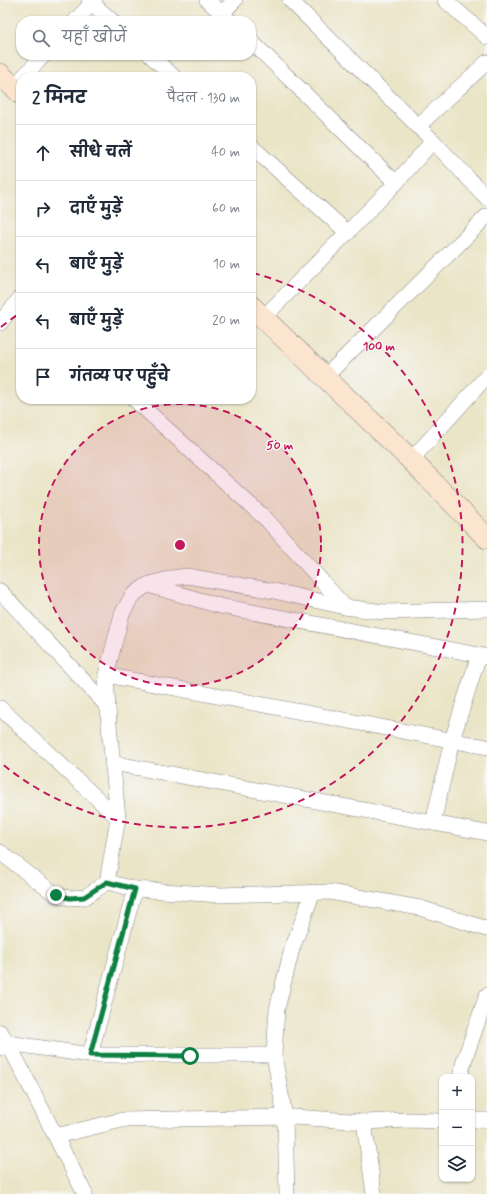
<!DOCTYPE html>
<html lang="hi">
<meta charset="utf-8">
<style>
body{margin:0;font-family:Mynerve,"Playpen Sans Deva",sans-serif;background:#f6f6f7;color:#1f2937}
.controls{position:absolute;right:12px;bottom:12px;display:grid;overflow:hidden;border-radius:8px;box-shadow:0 1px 3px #0004}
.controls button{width:36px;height:36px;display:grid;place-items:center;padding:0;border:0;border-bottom:1px solid #e0e1e3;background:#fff;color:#1f2937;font:20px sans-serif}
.stop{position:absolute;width:12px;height:12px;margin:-9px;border:3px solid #0b8043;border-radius:50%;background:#fff}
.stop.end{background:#0b8043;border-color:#fff;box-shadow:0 1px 4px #0008}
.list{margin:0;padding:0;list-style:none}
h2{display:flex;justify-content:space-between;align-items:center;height:52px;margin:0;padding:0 16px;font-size:17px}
h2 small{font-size:13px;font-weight:400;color:#747a83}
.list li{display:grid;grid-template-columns:26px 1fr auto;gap:12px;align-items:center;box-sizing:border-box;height:56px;padding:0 16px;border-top:1px solid #e0e1e3}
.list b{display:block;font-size:15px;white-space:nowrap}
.list em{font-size:13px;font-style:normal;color:#747a83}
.icon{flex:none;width:22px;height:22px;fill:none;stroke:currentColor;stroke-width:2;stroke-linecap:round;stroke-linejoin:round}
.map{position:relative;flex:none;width:487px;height:1194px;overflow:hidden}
.search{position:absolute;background:#fff;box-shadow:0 1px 3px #0004;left:16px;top:16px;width:240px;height:44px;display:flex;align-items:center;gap:10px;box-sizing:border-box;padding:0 14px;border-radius:16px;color:#747a83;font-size:15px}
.panel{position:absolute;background:#fff;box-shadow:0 1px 3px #0004;left:16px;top:72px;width:240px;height:332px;border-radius:16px}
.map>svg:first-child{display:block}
</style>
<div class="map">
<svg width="487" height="1194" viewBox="0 0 487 1194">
<rect width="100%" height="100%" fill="#f6f6f2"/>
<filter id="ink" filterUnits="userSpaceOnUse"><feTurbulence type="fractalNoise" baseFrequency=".025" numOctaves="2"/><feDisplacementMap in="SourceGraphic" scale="8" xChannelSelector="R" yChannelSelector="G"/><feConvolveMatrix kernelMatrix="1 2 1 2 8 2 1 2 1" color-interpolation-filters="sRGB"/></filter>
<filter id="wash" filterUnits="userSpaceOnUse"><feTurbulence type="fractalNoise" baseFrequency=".012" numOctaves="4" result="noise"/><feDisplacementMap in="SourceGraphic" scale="16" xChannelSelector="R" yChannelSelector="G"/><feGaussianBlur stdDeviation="0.9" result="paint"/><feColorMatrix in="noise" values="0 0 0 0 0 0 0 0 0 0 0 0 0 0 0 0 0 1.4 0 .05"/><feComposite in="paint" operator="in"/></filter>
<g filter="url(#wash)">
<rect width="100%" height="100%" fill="#ebe5c8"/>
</g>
<g filter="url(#ink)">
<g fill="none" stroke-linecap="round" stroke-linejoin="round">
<defs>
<g id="street">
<path d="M 89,0 L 112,21"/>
<path d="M 207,0 L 230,21"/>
<path d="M 290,0 L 433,141 L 487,198"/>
<path d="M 445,0 L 487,37"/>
<path d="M 222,13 L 235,0"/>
<path d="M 75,21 L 95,0"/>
<path d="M 251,41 L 396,183 L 264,317"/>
<path d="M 150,55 L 174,77"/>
<path d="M 23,77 L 44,55"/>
<path d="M 418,126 L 487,62"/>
<path d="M 251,146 L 348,233"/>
<path d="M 396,183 L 433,141"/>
<path d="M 0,323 L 21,297"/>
<path d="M 325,377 L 487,216"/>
<path d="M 134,399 L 267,520 L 345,607"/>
<path d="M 411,460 L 487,376"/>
<path d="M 148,585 L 220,606 L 479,655"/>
<path d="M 0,591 L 108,707"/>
<path d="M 106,675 L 487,747"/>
<path d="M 0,708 L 118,818"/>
<path d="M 112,763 L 487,833"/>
<path d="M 433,823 L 452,740 L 479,655 L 487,657"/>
<path d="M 0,852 L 56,895 L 70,898 L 85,897 L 107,882 L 118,818 L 109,725 L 106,675 L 122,614 L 132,596 L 147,585 L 172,578 L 187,576 L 274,591 L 345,607 L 384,612 L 487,609"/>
<path d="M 107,882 L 135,889"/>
<path d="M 0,1032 L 8,1043 L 85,1194"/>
<path d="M 0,1048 L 8,1043 L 90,1055 L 274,1055"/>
<path d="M 90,1055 L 135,889 L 219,895 L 330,892 L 420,908 L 487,929"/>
<path d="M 460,1077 L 464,1061 L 487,995"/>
<path d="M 472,1120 L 487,1120"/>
<path d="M 364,1122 L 374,1194"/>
<path d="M 56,1136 L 122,1120 L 295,1117 L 364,1122 L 408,1120 L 442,1121"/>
<path d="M 287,1194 L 285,1117 L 274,1055 L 277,1009 L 292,949 L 313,892"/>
</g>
<g id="secondary">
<path d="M 0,74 L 21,94"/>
<path d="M 251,306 L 411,460 L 487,538"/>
</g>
</defs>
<use href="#street" stroke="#868482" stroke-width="16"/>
<use href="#secondary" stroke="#868482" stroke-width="22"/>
<use href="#street" stroke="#fff" stroke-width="15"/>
<use href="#secondary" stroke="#fbe5cf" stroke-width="21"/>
</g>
</g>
<g fill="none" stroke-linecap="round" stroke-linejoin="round" filter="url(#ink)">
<path stroke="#0b8043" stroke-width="5" d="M 56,895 L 70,898 L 84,897 L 107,882 L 135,889 L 90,1055 L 190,1056"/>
</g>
<circle cx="180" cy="545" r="141" fill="#c2185b" fill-opacity=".12"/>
<g fill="none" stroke="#c2185b" stroke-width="2" stroke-dasharray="7 5">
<circle cx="180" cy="545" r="141"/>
<path d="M1 327A282 282 0 0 1 20 313M253 273A282 282 0 1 1 1 763"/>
</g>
<circle cx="180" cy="545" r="6" fill="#c2185b" stroke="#f6f6f2" stroke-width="2"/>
<g font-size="12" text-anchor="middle" font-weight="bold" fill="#c2185b" stroke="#f6f6f2" stroke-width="3" stroke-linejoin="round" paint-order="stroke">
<text x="379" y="350">100 m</text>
<text x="280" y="449">50 m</text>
</g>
</svg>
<div class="controls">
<button>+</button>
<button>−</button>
<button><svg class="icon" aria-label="layers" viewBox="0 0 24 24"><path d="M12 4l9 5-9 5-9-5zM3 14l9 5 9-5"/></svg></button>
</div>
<div class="stop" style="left:190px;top:1056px"></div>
<div class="stop end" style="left:56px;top:895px"></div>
<div class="search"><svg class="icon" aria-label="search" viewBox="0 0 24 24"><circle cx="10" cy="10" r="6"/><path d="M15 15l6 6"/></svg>यहाँ खोजें</div>
<section class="panel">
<h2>2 मिनट<small>पैदल · 130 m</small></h2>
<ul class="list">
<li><svg class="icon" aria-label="ahead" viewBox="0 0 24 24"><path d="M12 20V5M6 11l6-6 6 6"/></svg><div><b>सीधे चलें</b></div><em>40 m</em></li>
<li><svg class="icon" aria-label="right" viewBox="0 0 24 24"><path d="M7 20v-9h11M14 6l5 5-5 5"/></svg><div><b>दाएँ मुड़ें</b></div><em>60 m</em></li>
<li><svg class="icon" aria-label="left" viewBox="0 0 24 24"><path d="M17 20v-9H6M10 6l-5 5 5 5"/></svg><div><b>बाएँ मुड़ें</b></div><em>10 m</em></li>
<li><svg class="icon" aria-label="left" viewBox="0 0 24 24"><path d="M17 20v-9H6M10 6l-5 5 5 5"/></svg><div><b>बाएँ मुड़ें</b></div><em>20 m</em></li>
<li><svg class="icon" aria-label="arrive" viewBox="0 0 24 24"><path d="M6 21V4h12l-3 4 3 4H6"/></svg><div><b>गंतव्य पर पहुँचे</b></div></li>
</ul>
</section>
</div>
